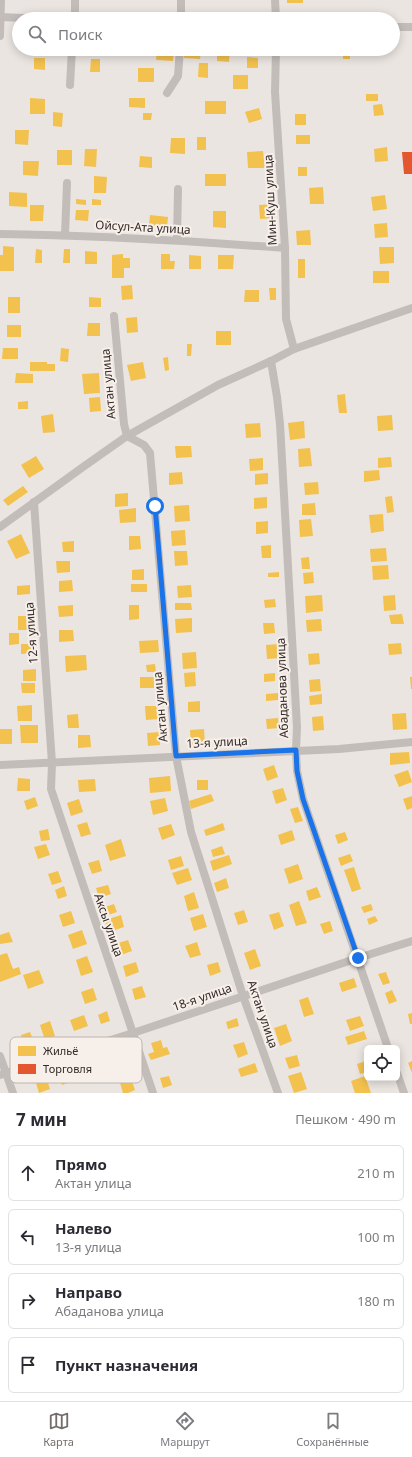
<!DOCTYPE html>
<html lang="ru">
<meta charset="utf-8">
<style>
body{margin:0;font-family:"Noto Sans",sans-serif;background:#f2f2f3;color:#2b2b33}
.controls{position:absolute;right:12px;bottom:12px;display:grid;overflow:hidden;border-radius:6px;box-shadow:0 2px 10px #0003}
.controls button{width:36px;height:36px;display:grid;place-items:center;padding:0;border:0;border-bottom:1px solid #e1e1e2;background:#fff;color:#2b2b33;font:20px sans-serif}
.stop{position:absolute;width:12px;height:12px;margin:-9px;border:3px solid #1a73e8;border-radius:50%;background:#fff}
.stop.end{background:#1a73e8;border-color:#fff;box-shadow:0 1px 4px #0008}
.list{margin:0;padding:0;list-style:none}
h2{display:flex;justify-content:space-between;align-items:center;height:52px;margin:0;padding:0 16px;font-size:17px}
h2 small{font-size:13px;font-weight:400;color:#7c7c81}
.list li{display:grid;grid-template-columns:26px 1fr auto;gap:12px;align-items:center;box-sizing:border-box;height:56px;margin:0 8px 8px;padding:0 8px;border:1px solid #e1e1e2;border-radius:6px}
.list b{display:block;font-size:15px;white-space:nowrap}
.list p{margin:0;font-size:13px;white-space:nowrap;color:#7c7c81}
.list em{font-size:13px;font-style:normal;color:#7c7c81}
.icon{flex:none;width:22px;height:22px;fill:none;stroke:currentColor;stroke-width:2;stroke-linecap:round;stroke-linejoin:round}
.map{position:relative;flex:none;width:412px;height:1093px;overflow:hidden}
.search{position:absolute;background:#fff;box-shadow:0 2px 10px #0003;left:12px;right:12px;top:12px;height:44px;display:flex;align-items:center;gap:10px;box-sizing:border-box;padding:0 14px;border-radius:22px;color:#7c7c81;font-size:15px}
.sheet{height:308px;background:#fff}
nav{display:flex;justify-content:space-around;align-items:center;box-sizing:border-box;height:56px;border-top:1px solid #e1e1e2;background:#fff;font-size:11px;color:#7c7c81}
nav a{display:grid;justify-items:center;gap:2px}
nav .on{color:#746c69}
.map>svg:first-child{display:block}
</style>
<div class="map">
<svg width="412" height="1093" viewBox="0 0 412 1093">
<rect width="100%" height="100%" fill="#ebe5e1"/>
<g fill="#f2c14e">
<rect x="287" y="0" width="16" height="3"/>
<rect x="142" y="49" width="11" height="6"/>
<path d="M 157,49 L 174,49 L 173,61 L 156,60 Z"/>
<path d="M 184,49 L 201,49 L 200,59 L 184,58 Z"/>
<path d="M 217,49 L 230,49 L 229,62 L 217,61 Z"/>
<rect x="343" y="49" width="7" height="10"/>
<rect x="356" y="49" width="18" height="7"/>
<path d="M 247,57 L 258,58 L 258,68 L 247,68 Z"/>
<path d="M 34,58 L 45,58 L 45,70 L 34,69 Z"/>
<path d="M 91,59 L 100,59 L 100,72 L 90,72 Z"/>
<path d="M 199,63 L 208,63 L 208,78 L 198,77 Z"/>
<rect x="138" y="68" width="16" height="14"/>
<rect x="233" y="75" width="15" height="14"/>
<rect x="366" y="94" width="12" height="7"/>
<path d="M 30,98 L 45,99 L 45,114 L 30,114 Z"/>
<path d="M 129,98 L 145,98 L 145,108 L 129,107 Z"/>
<rect x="205" y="101" width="21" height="13"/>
<path d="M 382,104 L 384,115 L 374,116 L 373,105 Z"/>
<path d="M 259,108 L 262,119 L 249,123 L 245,112 Z"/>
<path d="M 53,112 L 63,113 L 62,127 L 53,126 Z"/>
<path d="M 143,113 L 152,113 L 151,120 L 143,120 Z"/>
<rect x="295" y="114" width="11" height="11"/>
<path d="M 15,130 L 29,130 L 28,145 L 15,144 Z"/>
<rect x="296" y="135" width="14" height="9"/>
<rect x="197" y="137" width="9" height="13"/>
<path d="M 171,138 L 185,138 L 185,154 L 170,153 Z"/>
<path d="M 387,147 L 388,161 L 375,162 L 374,149 Z"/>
<path d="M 85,149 L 97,149 L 96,167 L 84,166 Z"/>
<rect x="57" y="150" width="15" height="15"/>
<path d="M 263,151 L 264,159 L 269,159 L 269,168 L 248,168 L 247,152 Z"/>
<path d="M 140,156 L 152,157 L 152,168 L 139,167 Z"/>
<path d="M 23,161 L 39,161 L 38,176 L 23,175 Z"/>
<rect x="298" y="167" width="9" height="9"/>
<rect x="205" y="174" width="21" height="12"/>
<path d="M 94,176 L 107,177 L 106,193 L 94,193 Z"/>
<path d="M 323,187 L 324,204 L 310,204 L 309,188 Z"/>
<path d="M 9,192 L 27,193 L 27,207 L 9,206 Z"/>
<path d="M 385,195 L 387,209 L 373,211 L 371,197 Z"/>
<path d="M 76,199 L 86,200 L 86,205 L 76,204 Z"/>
<path d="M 92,199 L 101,200 L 101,205 L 92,205 Z"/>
<path d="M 274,204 L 275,218 L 260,219 L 259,205 Z"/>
<path d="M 30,205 L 44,205 L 43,221 L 30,221 Z"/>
<path d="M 76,210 L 89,210 L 88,221 L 75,220 Z"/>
<path d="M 213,211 L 226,211 L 226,228 L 213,227 Z"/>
<path d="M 150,215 L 168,217 L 167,227 L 149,225 Z"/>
<path d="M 387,223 L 388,237 L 375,238 L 374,224 Z"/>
<path d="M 310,230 L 311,245 L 297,245 L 296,231 Z"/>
<path d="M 3,246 L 14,247 L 14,271 L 0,271 L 0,255 L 3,255 Z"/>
<path d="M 379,247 L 394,247 L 394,263 L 380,264 Z"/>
<path d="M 36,249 L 42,250 L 42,263 L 35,263 Z"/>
<path d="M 64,249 L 70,249 L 70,263 L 63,263 Z"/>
<path d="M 85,251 L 97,252 L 97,264 L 85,264 Z"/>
<path d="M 123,254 L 123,258 L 130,258 L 130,268 L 124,268 L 124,278 L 112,278 L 112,255 Z"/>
<path d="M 161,254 L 170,254 L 170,261 L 175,261 L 174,269 L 161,269 Z"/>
<path d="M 189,255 L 201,256 L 201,269 L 189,269 Z"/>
<path d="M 218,255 L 234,255 L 233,269 L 218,269 Z"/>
<rect x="298" y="259" width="7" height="19"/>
<rect x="373" y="271" width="16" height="12"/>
<path d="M 132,285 L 133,299 L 122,300 L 121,286 Z"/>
<path d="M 269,288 L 276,288 L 276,300 L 270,300 Z"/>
<path d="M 245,290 L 259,290 L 259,302 L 244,302 Z"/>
<rect x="8" y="297" width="12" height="16"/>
<path d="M 89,297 L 101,298 L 101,307 L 89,307 Z"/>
<path d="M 137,317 L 138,332 L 127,333 L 126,318 Z"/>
<path d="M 88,323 L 100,323 L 100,336 L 87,336 Z"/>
<rect x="7" y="325" width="14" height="12"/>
<rect x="216" y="331" width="15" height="14"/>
<path d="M 187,344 L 192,344 L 191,356 L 187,356 Z"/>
<path d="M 3,348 L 18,348 L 18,359 L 2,359 Z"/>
<path d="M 61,348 L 69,349 L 68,362 L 60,361 Z"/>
<path d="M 168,357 L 169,370 L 165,371 L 163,358 Z"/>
<path d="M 30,362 L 47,362 L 47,364 L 55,364 L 55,371 L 30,371 Z"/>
<path d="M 143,362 L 146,378 L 131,381 L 127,365 Z"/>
<path d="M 16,373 L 33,374 L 33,383 L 15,383 Z"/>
<path d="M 99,373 L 100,393 L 84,394 L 82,374 Z"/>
<path d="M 345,394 L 347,413 L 339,413 L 337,395 Z"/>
<path d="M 100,397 L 101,411 L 90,412 L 89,398 Z"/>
<path d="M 28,401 L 28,409 L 18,409 L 18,402 Z"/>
<path d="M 53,414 L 55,432 L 43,433 L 41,416 Z"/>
<path d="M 392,415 L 393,430 L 378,431 L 377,416 Z"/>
<path d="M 304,421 L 305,438 L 290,440 L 288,423 Z"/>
<path d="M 260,423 L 261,437 L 246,438 L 245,424 Z"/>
<path d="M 175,446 L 191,446 L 192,457 L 176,458 Z"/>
<path d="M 310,448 L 312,466 L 299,467 L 298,449 Z"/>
<path d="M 36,456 L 44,469 L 29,478 L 21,465 Z"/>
<path d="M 391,457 L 392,467 L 378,468 L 378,458 Z"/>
<path d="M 263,458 L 263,470 L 250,471 L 249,459 Z"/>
<path d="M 379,470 L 380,480 L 364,482 L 364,471 Z"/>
<path d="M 182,472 L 183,484 L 169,485 L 169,473 Z"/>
<path d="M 268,473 L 268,484 L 255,485 L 255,474 Z"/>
<path d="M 318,482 L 319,494 L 305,495 L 304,483 Z"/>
<path d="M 23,486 L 28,492 L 8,506 L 3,500 Z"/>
<path d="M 128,493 L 128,506 L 115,507 L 115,494 Z"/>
<path d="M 392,496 L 394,512 L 387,513 L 385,497 Z"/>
<path d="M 267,497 L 267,508 L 254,509 L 254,498 Z"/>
<path d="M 315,503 L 316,515 L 302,515 L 302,504 Z"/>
<path d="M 189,505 L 190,521 L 175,522 L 174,506 Z"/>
<path d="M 136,508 L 136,522 L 120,523 L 119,510 Z"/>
<path d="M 383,514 L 384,531 L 371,533 L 369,515 Z"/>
<path d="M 311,519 L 313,536 L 300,537 L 299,520 Z"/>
<path d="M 268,521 L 268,533 L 256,534 L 256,522 Z"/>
<path d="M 185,530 L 186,545 L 172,546 L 171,531 Z"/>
<path d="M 21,534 L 30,553 L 16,559 L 7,541 Z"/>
<path d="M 129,536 L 140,536 L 141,549 L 129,550 Z"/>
<path d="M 74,541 L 74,552 L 63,552 L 62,542 Z"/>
<path d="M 271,545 L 271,558 L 262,558 L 261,546 Z"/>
<path d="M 386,548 L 387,561 L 371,562 L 370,549 Z"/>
<path d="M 174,551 L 187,551 L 188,565 L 175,566 Z"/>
<path d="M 309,557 L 310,569 L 302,569 L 301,558 Z"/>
<path d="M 56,561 L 70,561 L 70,572 L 57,573 Z"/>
<path d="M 388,565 L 389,579 L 373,580 L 372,566 Z"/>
<path d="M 144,569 L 144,580 L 132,580 L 132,570 Z"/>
<path d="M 279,572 L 279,577 L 268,577 L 268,573 Z"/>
<path d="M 313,572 L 314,583 L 304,584 L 303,573 Z"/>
<path d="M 72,580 L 73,591 L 59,592 L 59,581 Z"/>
<rect x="131" y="584" width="16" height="8"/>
<path d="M 30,585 L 30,594 L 17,595 L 17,586 Z"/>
<path d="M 191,585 L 192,597 L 178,598 L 177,586 Z"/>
<path d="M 322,595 L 323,611 L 306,613 L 305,596 Z"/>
<path d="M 395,595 L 396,610 L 384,611 L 383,596 Z"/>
<path d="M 275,599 L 276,607 L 265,608 L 264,600 Z"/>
<path d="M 175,603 L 191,603 L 192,610 L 175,610 Z"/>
<path d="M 73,605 L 73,616 L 59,617 L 58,606 Z"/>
<path d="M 129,605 L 139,605 L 139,619 L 129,620 Z"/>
<path d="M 402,614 L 404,624 L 391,624 L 389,615 Z"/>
<rect x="18" y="616" width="12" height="14"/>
<path d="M 192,618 L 192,632 L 176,633 L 175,619 Z"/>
<path d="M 321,619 L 322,631 L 307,632 L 306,620 Z"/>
<path d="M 263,623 L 274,623 L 275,633 L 264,634 Z"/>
<path d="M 59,630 L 73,630 L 74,641 L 59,642 Z"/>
<path d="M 9,633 L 19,633 L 19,644 L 9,645 Z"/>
<path d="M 158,640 L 159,652 L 140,653 L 139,641 Z"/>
<path d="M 401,643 L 402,654 L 389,655 L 388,644 Z"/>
<path d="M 21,644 L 33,644 L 33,653 L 21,654 Z"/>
<path d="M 279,644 L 280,658 L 267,659 L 266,645 Z"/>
<path d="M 196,652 L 197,668 L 183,669 L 182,653 Z"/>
<path d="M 319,653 L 320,664 L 309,665 L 308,654 Z"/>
<path d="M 86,655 L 87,670 L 66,672 L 65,656 Z"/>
<path d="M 155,664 L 156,672 L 147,672 L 146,665 Z"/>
<path d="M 36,669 L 36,681 L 23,681 L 23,670 Z"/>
<path d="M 195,672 L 196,686 L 185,687 L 184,673 Z"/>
<path d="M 275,673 L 275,681 L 264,682 L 264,674 Z"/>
<rect x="140" y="677" width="14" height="11"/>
<path d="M 410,677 L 412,677 L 412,689 L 411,689 Z"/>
<path d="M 320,679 L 321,691 L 310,692 L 309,680 Z"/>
<path d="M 21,683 L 35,683 L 35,693 L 22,693 Z"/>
<path d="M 278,693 L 278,700 L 266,701 L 266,694 Z"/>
<path d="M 322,694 L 322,704 L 310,705 L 309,696 Z"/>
<path d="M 200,701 L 200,712 L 188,712 L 188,702 Z"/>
<path d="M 32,705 L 32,721 L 18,721 L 17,706 Z"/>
<path d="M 145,706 L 158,706 L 159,719 L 146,720 Z"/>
<path d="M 406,713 L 407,729 L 393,730 L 392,714 Z"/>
<path d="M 78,714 L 79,728 L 68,728 L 67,715 Z"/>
<path d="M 323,716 L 324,730 L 313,731 L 312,717 Z"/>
<path d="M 278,718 L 279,728 L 267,729 L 266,719 Z"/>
<path d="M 20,725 L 38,725 L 38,743 L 21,743 Z"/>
<rect x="0" y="729" width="12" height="15"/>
<path d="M 204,729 L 205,745 L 191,746 L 190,730 Z"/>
<path d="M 159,732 L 160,745 L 148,746 L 147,733 Z"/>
<path d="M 78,735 L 90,735 L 91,747 L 78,748 Z"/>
<path d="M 409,752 L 410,763 L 390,765 L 390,753 Z"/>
<path d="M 274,765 L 278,777 L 267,781 L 263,769 Z"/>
<path d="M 408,770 L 412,782 L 399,787 L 394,775 Z"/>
<path d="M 170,776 L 171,791 L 150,793 L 149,778 Z"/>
<path d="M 18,778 L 30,779 L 30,791 L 17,791 Z"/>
<path d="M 95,779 L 96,791 L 79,792 L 78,780 Z"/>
<rect x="197" y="780" width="11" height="10"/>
<path d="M 283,788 L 287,800 L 276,804 L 272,791 Z"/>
<path d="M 211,794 L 214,801 L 191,809 L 189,801 Z"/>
<path d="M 412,796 L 412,808 L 407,810 L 403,799 Z"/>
<path d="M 35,797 L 38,806 L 27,810 L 24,801 Z"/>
<path d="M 165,798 L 168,811 L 153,815 L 150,801 Z"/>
<path d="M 79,799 L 83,812 L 71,816 L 67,803 Z"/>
<path d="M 298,807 L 303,821 L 295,823 L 290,809 Z"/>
<path d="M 87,822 L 91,834 L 81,837 L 77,825 Z"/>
<path d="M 223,823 L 225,830 L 206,836 L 204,830 Z"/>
<path d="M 171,824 L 175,835 L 162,840 L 158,828 Z"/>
<path d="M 48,829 L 50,840 L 41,841 L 39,831 Z"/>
<path d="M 292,830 L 295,840 L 281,845 L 278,835 Z"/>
<path d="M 345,832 L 348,840 L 338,844 L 335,835 Z"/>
<path d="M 121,839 L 126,856 L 110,861 L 105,845 Z"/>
<path d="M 46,844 L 50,855 L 38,859 L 34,847 Z"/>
<path d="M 222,846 L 225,854 L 213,857 L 211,850 Z"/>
<path d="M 350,854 L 353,861 L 341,866 L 338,858 Z"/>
<path d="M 229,855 L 232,864 L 213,871 L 210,861 Z"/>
<path d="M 181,856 L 184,866 L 171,870 L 168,860 Z"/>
<path d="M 99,860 L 102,871 L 92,874 L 88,863 Z"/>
<path d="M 298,864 L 303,879 L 289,884 L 284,869 Z"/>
<path d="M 354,867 L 361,889 L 352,892 L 344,870 Z"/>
<path d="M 188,868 L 192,880 L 177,885 L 172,873 Z"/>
<path d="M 58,871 L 62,882 L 52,885 L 48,874 Z"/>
<path d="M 226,878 L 229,888 L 217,892 L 214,883 Z"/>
<path d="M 108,885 L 111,894 L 99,898 L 96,888 Z"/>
<path d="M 64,886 L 67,896 L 58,899 L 55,890 Z"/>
<path d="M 317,887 L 321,897 L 309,901 L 306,891 Z"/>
<path d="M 194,892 L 199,908 L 188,911 L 184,896 Z"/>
<path d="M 299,901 L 307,923 L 296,926 L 289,905 Z"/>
<path d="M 114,904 L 117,912 L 102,917 L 99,909 Z"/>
<path d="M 371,904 L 373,910 L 364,913 L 361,907 Z"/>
<path d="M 244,910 L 248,922 L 238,925 L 234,913 Z"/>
<path d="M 71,911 L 75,923 L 63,927 L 59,915 Z"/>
<path d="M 279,912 L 284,926 L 274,930 L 269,915 Z"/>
<path d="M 203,914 L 207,927 L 194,931 L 190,918 Z"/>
<path d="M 121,915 L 124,927 L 109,932 L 105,920 Z"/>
<path d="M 375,916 L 378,921 L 369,925 L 367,919 Z"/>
<path d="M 330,921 L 333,931 L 324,934 L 320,924 Z"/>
<path d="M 82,930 L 87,944 L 73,949 L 68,935 Z"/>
<path d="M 9,932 L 13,942 L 0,944 L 0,935 Z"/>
<path d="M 128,940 L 132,951 L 118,956 L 115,944 Z"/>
<path d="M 197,942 L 201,955 L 190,958 L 185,946 Z"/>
<path d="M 255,949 L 261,966 L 250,970 L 244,953 Z"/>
<path d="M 7,953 L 13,969 L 19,967 L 21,974 L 0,982 L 0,955 Z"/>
<path d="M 87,956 L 93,972 L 81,976 L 76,960 Z"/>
<path d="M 136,962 L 139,972 L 126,977 L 123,966 Z"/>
<path d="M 218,962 L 221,972 L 210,976 L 207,965 Z"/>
<path d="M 39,970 L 44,983 L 28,989 L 23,975 Z"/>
<path d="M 386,972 L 390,983 L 383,985 L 378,974 Z"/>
<path d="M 354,978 L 357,987 L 342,992 L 339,983 Z"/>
<path d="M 142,986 L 146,997 L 135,1000 L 132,989 Z"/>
<path d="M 93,988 L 97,1000 L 85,1004 L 81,992 Z"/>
<path d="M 392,990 L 397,1001 L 389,1004 L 385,993 Z"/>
<path d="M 308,997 L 314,1014 L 304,1017 L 299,1000 Z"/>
<path d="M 107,1011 L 110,1021 L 101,1024 L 98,1015 Z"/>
<path d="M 412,1013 L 412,1024 L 410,1024 L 408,1014 Z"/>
<path d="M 84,1015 L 88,1026 L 74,1031 L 70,1020 Z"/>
<path d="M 360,1016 L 364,1026 L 350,1031 L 346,1020 Z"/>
<path d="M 237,1018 L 239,1026 L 228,1029 L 226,1022 Z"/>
<path d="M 50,1021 L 55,1036 L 45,1040 L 40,1025 Z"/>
<path d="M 286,1024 L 292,1041 L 280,1046 L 274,1028 Z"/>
<path d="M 364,1031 L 367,1039 L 348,1045 L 345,1037 Z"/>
<path d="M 30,1032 L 34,1042 L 24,1046 L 21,1035 Z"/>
<path d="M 161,1040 L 163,1048 L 167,1047 L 170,1054 L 151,1060 L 148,1054 L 154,1052 L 151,1043 Z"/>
<path d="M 244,1042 L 248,1054 L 238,1058 L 233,1045 Z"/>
<path d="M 297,1055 L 300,1066 L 289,1069 L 285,1058 Z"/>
<path d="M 125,1061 L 135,1090 L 128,1093 L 123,1093 L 115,1065 Z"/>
<path d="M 366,1061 L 367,1072 L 360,1074 L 357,1064 Z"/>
<path d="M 412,1061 L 412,1073 L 408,1063 Z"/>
<path d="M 255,1063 L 258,1072 L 241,1077 L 238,1069 Z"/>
<path d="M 81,1065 L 85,1077 L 62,1085 L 58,1073 Z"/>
<path d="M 301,1072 L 307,1089 L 294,1093 L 288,1076 Z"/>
<path d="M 169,1076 L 172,1085 L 163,1088 L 160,1078 Z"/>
<path d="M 365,1076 L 371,1093 L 355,1093 L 351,1081 Z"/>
<path d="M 47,1080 L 50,1089 L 39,1093 L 36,1083 Z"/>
</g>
<path fill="#e4572e" d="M 402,152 L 412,152 L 412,174 L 404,174 Z"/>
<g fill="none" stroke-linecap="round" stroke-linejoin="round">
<g stroke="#c3bdba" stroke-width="8">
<path d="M 181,0 L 181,19"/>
<path d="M 275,0 L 276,19"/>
<path d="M 0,17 L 48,19"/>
<path d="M 75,19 L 75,0"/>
<path d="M 393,27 L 412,27"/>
<path d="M 0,36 L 1,0"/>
<path d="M 276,49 L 275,92 L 285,248 L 286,319 L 294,349"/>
<path d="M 70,85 L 72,49"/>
<path d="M 167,93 L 178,76 L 180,49"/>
<path d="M 0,234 C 95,235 190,241 285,248"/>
<path d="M 65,235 L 67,183"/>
<path d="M 177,240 L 178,189"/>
<path d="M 114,316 L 124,424 L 127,436 L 144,445 L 150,453 L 176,756 L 191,832 L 243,996 L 278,1093"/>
<path d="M 271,361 L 277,397 L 280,424 L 297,727 L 296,750 L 297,771 L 303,799 L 388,1048"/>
<path d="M 34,502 L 52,763 L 51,789 L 153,1093"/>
<path d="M 0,527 L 83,467 L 127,436 L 218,385 L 271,361 L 294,349 L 412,308"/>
<path d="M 0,765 L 339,749 L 412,742"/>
<path d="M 0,1056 L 13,1093"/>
<path d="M 397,1073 L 404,1093"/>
<path d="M 0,1075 L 133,1033 L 358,958 L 412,941"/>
</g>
</g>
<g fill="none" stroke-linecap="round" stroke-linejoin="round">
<path stroke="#1a73e8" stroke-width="5" d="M 155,506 L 176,756 L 296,750 L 297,771 L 303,799 L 358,958"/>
</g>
<g text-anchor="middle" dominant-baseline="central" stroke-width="4" stroke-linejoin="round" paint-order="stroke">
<g font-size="12" fill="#342b29" stroke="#f7efe9">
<text transform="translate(270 200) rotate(-93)">Мин-Куш улица</text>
<text transform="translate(143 227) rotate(3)">Ойсул-Ата улица</text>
<text transform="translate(108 384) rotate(-95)">Актан улица</text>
<text transform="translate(31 633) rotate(-94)">12-я улица</text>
<text transform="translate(282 688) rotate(-92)">Абаданова улица</text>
<text transform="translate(160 707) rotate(-95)">Актан улица</text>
<text transform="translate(217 742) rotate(-3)">13-я улица</text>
<text transform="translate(109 925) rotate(71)">Аксы улица</text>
<text transform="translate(202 997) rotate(-19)">18-я улица</text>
<text transform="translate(263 1014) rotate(71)">Актан улица</text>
</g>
</g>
<rect x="10" y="1037" width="132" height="46" rx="6" fill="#f7efe9" stroke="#bcb4af" stroke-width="1"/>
<rect x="18" y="1046" width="18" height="10" fill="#f2c14e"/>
<rect x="18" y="1064" width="18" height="10" fill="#e4572e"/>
<g font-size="11" fill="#342b29">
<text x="43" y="1055">Жильё</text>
<text x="43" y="1073">Торговля</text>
</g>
</svg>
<div class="controls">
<button><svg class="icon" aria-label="locate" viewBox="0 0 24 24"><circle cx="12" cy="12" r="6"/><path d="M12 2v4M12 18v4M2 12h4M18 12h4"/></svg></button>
</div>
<div class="stop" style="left:155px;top:506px"></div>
<div class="stop end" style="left:358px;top:958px"></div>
<div class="search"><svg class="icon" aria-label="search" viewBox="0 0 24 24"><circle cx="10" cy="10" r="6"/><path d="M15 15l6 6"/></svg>Поиск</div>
</div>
<section class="sheet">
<h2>7 мин<small>Пешком · 490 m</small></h2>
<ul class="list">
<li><svg class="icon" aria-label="ahead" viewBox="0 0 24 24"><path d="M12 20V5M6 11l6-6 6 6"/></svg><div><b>Прямо</b><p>Актан улица</p></div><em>210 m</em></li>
<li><svg class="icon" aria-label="left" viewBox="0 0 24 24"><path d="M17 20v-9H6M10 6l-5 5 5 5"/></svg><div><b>Налево</b><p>13-я улица</p></div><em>100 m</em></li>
<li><svg class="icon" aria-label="right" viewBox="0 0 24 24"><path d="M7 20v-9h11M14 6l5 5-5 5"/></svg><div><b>Направо</b><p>Абаданова улица</p></div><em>180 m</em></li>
<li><svg class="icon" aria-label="arrive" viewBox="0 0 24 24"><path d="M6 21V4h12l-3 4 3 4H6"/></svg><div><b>Пункт назначения</b></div></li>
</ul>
</section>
<nav>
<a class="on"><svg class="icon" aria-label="map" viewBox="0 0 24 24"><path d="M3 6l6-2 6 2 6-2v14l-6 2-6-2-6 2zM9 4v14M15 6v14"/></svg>Карта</a>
<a><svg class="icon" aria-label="directions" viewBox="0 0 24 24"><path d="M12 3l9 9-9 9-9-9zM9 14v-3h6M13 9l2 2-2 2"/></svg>Маршрут</a>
<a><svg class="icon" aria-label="saved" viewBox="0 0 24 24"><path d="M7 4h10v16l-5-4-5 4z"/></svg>Сохранённые</a>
</nav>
